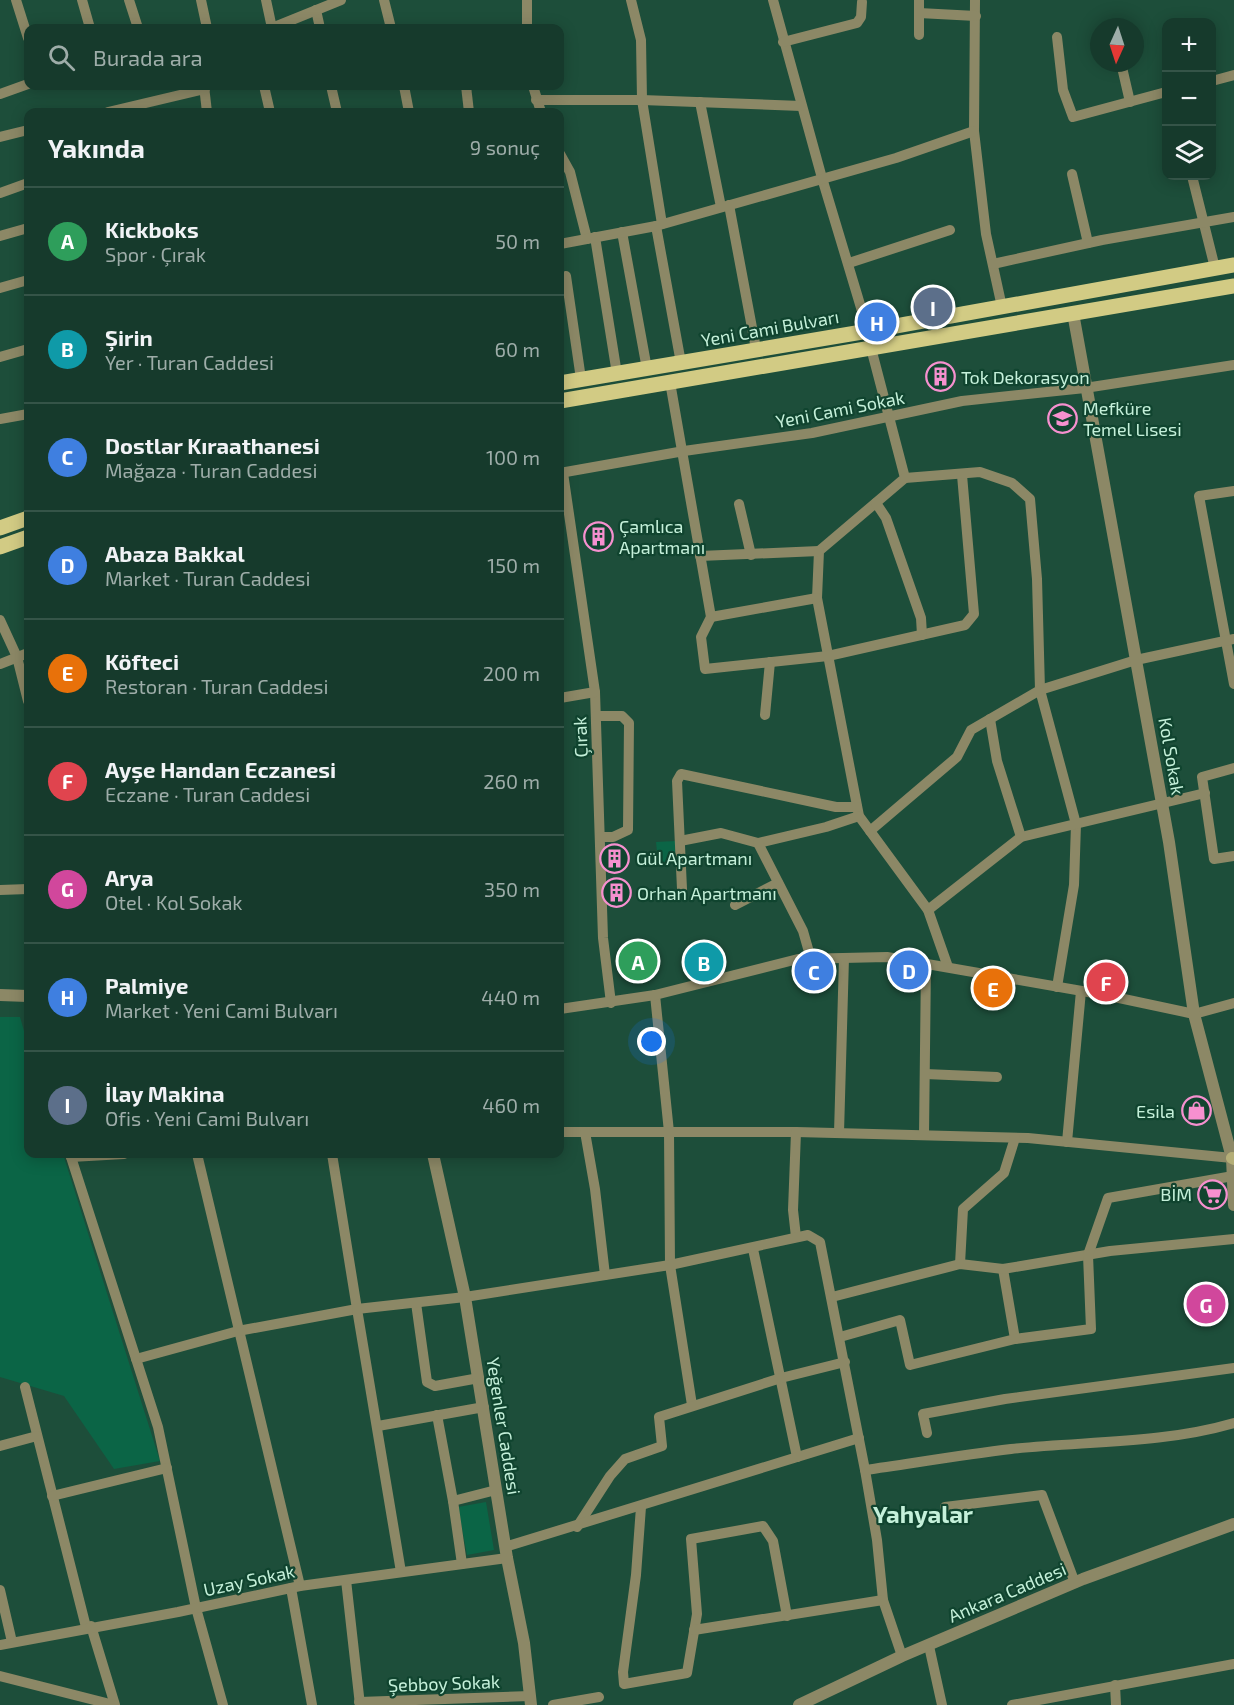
<!DOCTYPE html>
<html lang="tr">
<meta charset="utf-8">
<style>
body{margin:0;font-family:"Exo 2",sans-serif;background:#1f4134;color:#f1f3f6}
.controls{position:absolute;right:18px;top:18px;display:grid;overflow:hidden;border-radius:12px;box-shadow:0 3px 15px #0003}
.controls button{width:54px;height:54px;display:grid;place-items:center;padding:0;border:0;border-bottom:2px solid #355448;background:#163a2c;color:#f1f3f6;font:30px sans-serif}
.compass{position:absolute;left:1090px;top:18px;width:54px;height:54px;border-radius:50%;background:#163a2c;box-shadow:0 3px 15px #0003;rotate:183deg}
.you{position:absolute;left:652px;top:1042px;width:21px;height:21px;margin:-15px;border:4px solid #fff;border-radius:50%;background:#1a73e8;box-shadow:0 0 0 9px #1a73e833}
.badge{display:grid;place-items:center;width:39px;height:39px;border-radius:50%;background:#d6ab8b;color:#fff;font-size:20px;font-weight:700}
.pin{position:absolute;translate:-50% -50%;border:3px solid #fff;box-shadow:0 2px 6px #0006}
.list{margin:0;padding:0;list-style:none}
h2{display:flex;justify-content:space-between;align-items:center;height:78px;margin:0;padding:0 24px;font-size:26px}
h2 small{font-size:20px;font-weight:400;color:#9eada9}
.list li{display:grid;grid-template-columns:39px 1fr auto;gap:18px;align-items:center;box-sizing:border-box;height:108px;padding:0 24px;border-top:2px solid #355448}
.list b{display:block;font-size:22px;white-space:nowrap}
.list p{margin:0;font-size:20px;white-space:nowrap;color:#9eada9}
.list em{font-size:20px;font-style:normal;color:#9eada9}
.icon{flex:none;width:33px;height:33px;fill:none;stroke:currentColor;stroke-width:2;stroke-linecap:round;stroke-linejoin:round}
.map{position:relative;flex:none;width:1234px;height:1705px;overflow:hidden}
.search{position:absolute;background:#163a2c;box-shadow:0 3px 15px #0003;left:24px;top:24px;width:540px;height:66px;display:flex;align-items:center;gap:15px;box-sizing:border-box;padding:0 21px;border-radius:12px;color:#9eada9;font-size:22px}
.panel{position:absolute;background:#163a2c;box-shadow:0 3px 15px #0003;left:24px;top:108px;width:540px;height:1050px;border-radius:12px}
.map>svg:first-child{display:block}
</style>
<div class="map">
<svg width="1234" height="1705" viewBox="0 0 1234 1705">
<rect width="100%" height="100%" fill="#1d4e3a"/>
<g fill="#0b6546">
<path d="M 675,841 L 676,862 L 658,862 L 656,842 Z"/>
<path d="M 0,1017 L 20,1017 L 28,1045 L 28,1154 L 63,1154 L 160,1461 L 114,1469 L 64,1396 L 0,1377 Z"/>
<path d="M 486,1502 L 494,1550 L 467,1555 L 458,1507 Z"/>
</g>
<g fill="none" stroke-linecap="round" stroke-linejoin="round">
<g stroke="#8c8866" stroke-width="10">
<path d="M 16,0 L 28,38"/>
<path d="M 82,0 L 90,28"/>
<path d="M 129,0 L 138,28"/>
<path d="M 201,0 L 207,28"/>
<path d="M 266,0 L 272,28"/>
<path d="M 384,0 L 391,28"/>
<path d="M 527,0 L 527,28"/>
<path d="M 631,0 L 641,40 L 642,100 L 662,224"/>
<path d="M 773,0 L 822,178 L 868,331"/>
<path d="M 975,0 L 974,131 L 986,234 L 1002,307"/>
<path d="M 316,10 L 320,28"/>
<path d="M 919,13 L 976,16"/>
<path d="M 272,28 L 341,0"/>
<path d="M 919,35 L 919,0"/>
<path d="M 1057,37 L 1063,90 L 1073,117 L 1166,92"/>
<path d="M 783,42 L 857,23 L 861,17 L 862,2"/>
<path d="M 1121,63 L 1130,102"/>
<path d="M 1212,81 L 1234,75"/>
<path d="M 204,86 L 207,112"/>
<path d="M 264,86 L 270,112"/>
<path d="M 331,86 L 337,112"/>
<path d="M 404,86 L 409,112"/>
<path d="M 466,86 L 469,112"/>
<path d="M 533,86 L 541,112"/>
<path d="M 0,94 L 28,84"/>
<path d="M 536,100 L 642,100 L 801,106"/>
<path d="M 700,102 L 721,207"/>
<path d="M 108,112 L 205,89"/>
<path d="M 0,137 L 28,130"/>
<path d="M 560,154 L 570,172 L 587,239"/>
<path d="M 1072,174 L 1088,243"/>
<path d="M 1192,176 L 1215,268"/>
<path d="M 0,193 L 28,183"/>
<path d="M 729,205 L 756,349"/>
<path d="M 656,226 L 681,363"/>
<path d="M 622,232 L 647,369"/>
<path d="M 0,236 L 28,228"/>
<path d="M 595,237 L 617,374"/>
<path d="M 560,244 L 656,226 L 896,158 L 974,131"/>
<path d="M 849,263 L 950,230"/>
<path d="M 993,264 L 1102,240 L 1234,217"/>
<path d="M 566,276 L 581,379"/>
<path d="M 0,288 L 28,280"/>
<path d="M 871,348 L 905,478 L 819,551 L 817,598 L 859,816 L 928,910 L 948,967"/>
<path d="M 0,357 L 28,349"/>
<path d="M 670,382 L 711,617 L 701,637 L 705,669 L 828,656 L 965,625 L 974,614 L 962,475"/>
<path d="M 0,419 L 28,414"/>
<path d="M 560,473 L 684,451 L 812,433 L 962,401 L 1085,388 L 1234,365"/>
<path d="M 563,473 L 595,692 L 603,938 L 611,1003"/>
<path d="M 905,478 L 980,472 L 1012,483 L 1030,499 L 1037,579 L 1040,690 L 1076,824 L 1074,885 L 1057,987"/>
<path d="M 1234,491 L 1199,496 L 1234,684"/>
<path d="M 876,503 L 886,518 L 921,618 L 922,635"/>
<path d="M 739,504 L 751,555"/>
<path d="M 700,556 L 819,551"/>
<path d="M 711,617 L 817,598"/>
<path d="M 0,620 L 17,657 L 28,701"/>
<path d="M 0,664 L 28,653"/>
<path d="M 560,698 L 595,692"/>
<path d="M 765,715 L 770,662"/>
<path d="M 596,716 L 622,716 L 629,723 L 628,830 L 613,837 L 600,837"/>
<path d="M 990,719 L 997,761 L 1021,837"/>
<path d="M 1234,768 L 1202,777 L 1214,859 L 1234,856"/>
<path d="M 870,831 L 957,757 L 971,730 L 1040,690 L 1136,660 L 1234,639"/>
<path d="M 680,841 L 721,833 L 758,843 L 826,827 L 859,816"/>
<path d="M 758,843 L 803,931 L 811,959"/>
<path d="M 682,889 L 677,781 L 681,774 L 836,807 L 857,807"/>
<path d="M 0,890 L 28,889"/>
<path d="M 735,905 L 778,883"/>
<path d="M 928,910 L 1021,837 L 1205,793"/>
<path d="M 655,995 L 669,1132 L 670,1265 L 692,1405"/>
<path d="M 560,1009 L 655,995 L 798,959 L 887,957 L 1105,995 L 1194,1014 L 1234,1003"/>
<path d="M 925,1074 L 997,1077"/>
<path d="M 560,1132 L 796,1132 L 1028,1138 L 1232,1158"/>
<path d="M 585,1132 L 595,1189 L 605,1275"/>
<path d="M 839,1133 L 844,958"/>
<path d="M 924,1135 L 926,963"/>
<path d="M 1067,1142 L 1081,991"/>
<path d="M 70,1154 L 158,1427 L 196,1608 L 223,1705"/>
<path d="M 197,1154 L 300,1586"/>
<path d="M 71,1157 L 124,1154"/>
<path d="M 796,1237 L 793,1210 L 796,1132"/>
<path d="M 753,1249 L 797,1457"/>
<path d="M 960,1264 L 963,1209 L 1004,1173 L 1015,1138"/>
<path d="M 1003,1269 L 1015,1339"/>
<path d="M 832,1297 L 960,1264 L 1003,1269 L 1110,1251 L 1234,1239"/>
<path d="M 416,1303 L 427,1382 L 435,1386 L 479,1378"/>
<path d="M 840,1337 L 900,1320 L 910,1365 L 1015,1339 L 1091,1329 L 1088,1255 L 1108,1198 L 1233,1176"/>
<path d="M 136,1359 L 238,1331 L 357,1309 L 332,1154"/>
<path d="M 25,1387 L 86,1627"/>
<path d="M 437,1415 L 453,1501 L 496,1490"/>
<path d="M 378,1426 L 484,1407"/>
<path d="M 927,1433 L 923,1414 L 1005,1399 L 1234,1368"/>
<path d="M 0,1446 L 37,1436"/>
<path d="M 865,1470 C 914,1463 962,1455 1011,1449 C 1085,1441 1162,1444 1234,1423"/>
<path d="M 52,1496 L 167,1468"/>
<path d="M 453,1501 L 462,1564"/>
<path d="M 641,1507 L 636,1575 L 623,1672 L 624,1684 L 687,1673 L 697,1614 L 691,1539 L 763,1526 L 773,1541 L 787,1616"/>
<path d="M 945,1507 L 1042,1495 L 1075,1583"/>
<path d="M 577,1527 L 610,1476 L 625,1459 L 662,1446 L 659,1417 L 781,1378 L 845,1362"/>
<path d="M 505,1547 L 859,1438"/>
<path d="M 401,1572 L 357,1309 L 465,1297 L 670,1265 L 808,1235 L 820,1242 L 865,1470 L 877,1540 L 883,1600 L 902,1656"/>
<path d="M 346,1580 L 360,1705"/>
<path d="M 291,1588 L 312,1705"/>
<path d="M 0,1590 L 12,1642"/>
<path d="M 91,1626 L 115,1705"/>
<path d="M 694,1630 L 883,1600"/>
<path d="M 0,1645 L 178,1612 L 300,1586 L 507,1558"/>
<path d="M 929,1646 L 942,1705"/>
<path d="M 0,1676 L 114,1705"/>
<path d="M 1115,1685 L 1116,1705"/>
<path d="M 359,1702 L 530,1696"/>
<path d="M 553,1705 L 599,1697"/>
<path d="M 1012,1705 L 1234,1664"/>
</g>
<g stroke="#8c8866" stroke-width="12">
<path d="M 1073,313 L 1169,842 L 1194,1014 L 1232,1158 L 1234,1205"/>
<path d="M 0,995 L 28,996"/>
<path d="M 433,1154 L 465,1297 L 507,1558 L 524,1643 L 531,1705"/>
<path d="M 799,1705 L 902,1656 L 1083,1579 L 1234,1524"/>
</g>
<path stroke="#b4ae77" stroke-width="12" d="M 1232,1158 L 1234,1159"/>
<g stroke="#d2cb84" stroke-width="15">
<path d="M 560,383 L 868,331 L 1234,265"/>
<path d="M 560,401 L 1234,286"/>
<path d="M 0,528 L 28,518"/>
<path d="M 0,547 L 28,537"/>
</g>
</g>
<defs>
<symbol id="building-ring" viewBox="-11 -11 22 22"><circle r="9.5" fill="#10442f" stroke="#f690cf" stroke-width="1.5"/><path d="M-4-6H4V6H1V3H-1V6H-4ZM-2.5-4.3h1.7v1.8h-1.7ZM.8-4.3h1.7v1.8H.8ZM-2.5-1h1.7V.8h-1.7ZM.8-1h1.7V.8H.8Z" fill="#f690cf"/></symbol>
<symbol id="school-ring" viewBox="-11 -11 22 22"><circle r="9.5" fill="#10442f" stroke="#f690cf" stroke-width="1.5"/><path d="M0-5L7-2L0 1L-7-2ZM-4 1L0 2.5L4 1V4Q0 6-4 4Z" fill="#f690cf"/></symbol>
<symbol id="shop-ring" viewBox="-11 -11 22 22"><circle r="9.5" fill="#10442f" stroke="#f690cf" stroke-width="1.5"/><path d="M-5-2.5h2.3a2.7 3.5 0 0 1 5.4 0H5L5.5 6h-11ZM-1.5-2.5h3a1.5 2.3 0 0 0-3 0Z" fill="#f690cf"/></symbol>
<symbol id="supermarket-ring" viewBox="-11 -11 22 22"><circle r="9.5" fill="#10442f" stroke="#f690cf" stroke-width="1.5"/><path d="M-6-5.5h2.5l.6 2H6L4.5 2H-2.5L-4.4-4H-6ZM-1.5 3.2a1.3 1.3 0 1 0 .1 0ZM3 3.2a1.3 1.3 0 1 0 .1 0Z" fill="#f690cf"/></symbol>
</defs>
<g fill-rule="evenodd">
<use href="#building-ring" x="924" y="360" width="33" height="33"/>
<use href="#school-ring" x="1046" y="402" width="33" height="33"/>
<use href="#building-ring" x="582" y="520" width="33" height="33"/>
<use href="#building-ring" x="598" y="842" width="33" height="33"/>
<use href="#building-ring" x="600" y="876" width="33" height="33"/>
<use href="#shop-ring" x="1180" y="1094" width="33" height="33"/>
<use href="#supermarket-ring" x="1196" y="1178" width="33" height="33"/>
</g>
<g text-anchor="middle" dominant-baseline="central" stroke-width="4.5" stroke-linejoin="round" paint-order="stroke">
<g font-size="18" fill="#c5f0da" stroke="#10442f">
<text transform="translate(770 328) rotate(-10)">Yeni Cami Bulvarı</text>
<text transform="translate(840 409) rotate(-11)">Yeni Cami Sokak</text>
<text transform="translate(580 737) rotate(-92)">Çırak</text>
<text transform="translate(1172 756) rotate(80)">Kol Sokak</text>
<text transform="translate(504 1426) rotate(81)">Yeğenler Caddesi</text>
<text transform="translate(249 1580) rotate(-12)">Uzay Sokak</text>
<text transform="translate(1007 1592) rotate(-23)">Ankara Caddesi</text>
<text transform="translate(444 1683) rotate(-2)">Şebboy Sokak</text>
</g>
<g font-size="18" fill="#c5f0da" stroke="#10442f" text-anchor="start">
<text x="961" y="377">Tok Dekorasyon</text>
<text x="1083" y="408">Mefküre<tspan x="1083" dy="21">Temel Lisesi</tspan></text>
<text x="619" y="526">Çamlıca<tspan x="619" dy="21">Apartmanı</tspan></text>
<text x="636" y="858">Gül Apartmanı</text>
<text x="637" y="893">Orhan Apartmanı</text>
<text x="1175" y="1111" text-anchor="end">Esila</text>
<text x="1192" y="1194" text-anchor="end">BİM</text>
</g>
<g font-size="24" font-weight="bold" fill="#c5f0da" stroke="#10442f">
<text x="923" y="1513">Yahyalar</text>
</g>
</g>
</svg>
<div class="controls">
<button>+</button>
<button>−</button>
<button><svg class="icon" aria-label="layers" viewBox="0 0 24 24"><path d="M12 4l9 5-9 5-9-5zM3 14l9 5 9-5"/></svg></button>
</div>
<svg class="compass" viewBox="-18 -18 36 36"><path d="M0-13l5 13h-10z" fill="#e53935"/><path d="M0 13l5-13h-10z" fill="#9eada9"/></svg>
<div class="you"></div>
<div class="pin badge" style="left:638px;top:961px;background:#2e9e5b">A</div>
<div class="pin badge" style="left:704px;top:962px;background:#0f9aa8">B</div>
<div class="pin badge" style="left:814px;top:971px;background:#3f7fe0">C</div>
<div class="pin badge" style="left:909px;top:970px;background:#3f7fe0">D</div>
<div class="pin badge" style="left:993px;top:988px;background:#e8710a">E</div>
<div class="pin badge" style="left:1106px;top:982px;background:#e0444e">F</div>
<div class="pin badge" style="left:1206px;top:1304px;background:#d1479c">G</div>
<div class="pin badge" style="left:877px;top:322px;background:#3f7fe0">H</div>
<div class="pin badge" style="left:933px;top:307px;background:#5c6f8a">I</div>
<div class="search"><svg class="icon" aria-label="search" viewBox="0 0 24 24"><circle cx="10" cy="10" r="6"/><path d="M15 15l6 6"/></svg>Burada ara</div>
<section class="panel">
<h2>Yakında<small>9 sonuç</small></h2>
<ul class="list">
<li><span class="badge" style="background:#2e9e5b">A</span><div><b>Kickboks</b><p>Spor · Çırak</p></div><em>50 m</em></li>
<li><span class="badge" style="background:#0f9aa8">B</span><div><b>Şirin</b><p>Yer · Turan Caddesi</p></div><em>60 m</em></li>
<li><span class="badge" style="background:#3f7fe0">C</span><div><b>Dostlar Kıraathanesi</b><p>Mağaza · Turan Caddesi</p></div><em>100 m</em></li>
<li><span class="badge" style="background:#3f7fe0">D</span><div><b>Abaza Bakkal</b><p>Market · Turan Caddesi</p></div><em>150 m</em></li>
<li><span class="badge" style="background:#e8710a">E</span><div><b>Köfteci</b><p>Restoran · Turan Caddesi</p></div><em>200 m</em></li>
<li><span class="badge" style="background:#e0444e">F</span><div><b>Ayşe Handan Eczanesi</b><p>Eczane · Turan Caddesi</p></div><em>260 m</em></li>
<li><span class="badge" style="background:#d1479c">G</span><div><b>Arya</b><p>Otel · Kol Sokak</p></div><em>350 m</em></li>
<li><span class="badge" style="background:#3f7fe0">H</span><div><b>Palmiye</b><p>Market · Yeni Cami Bulvarı</p></div><em>440 m</em></li>
<li><span class="badge" style="background:#5c6f8a">I</span><div><b>İlay Makina</b><p>Ofis · Yeni Cami Bulvarı</p></div><em>460 m</em></li>
</ul>
</section>
</div>
